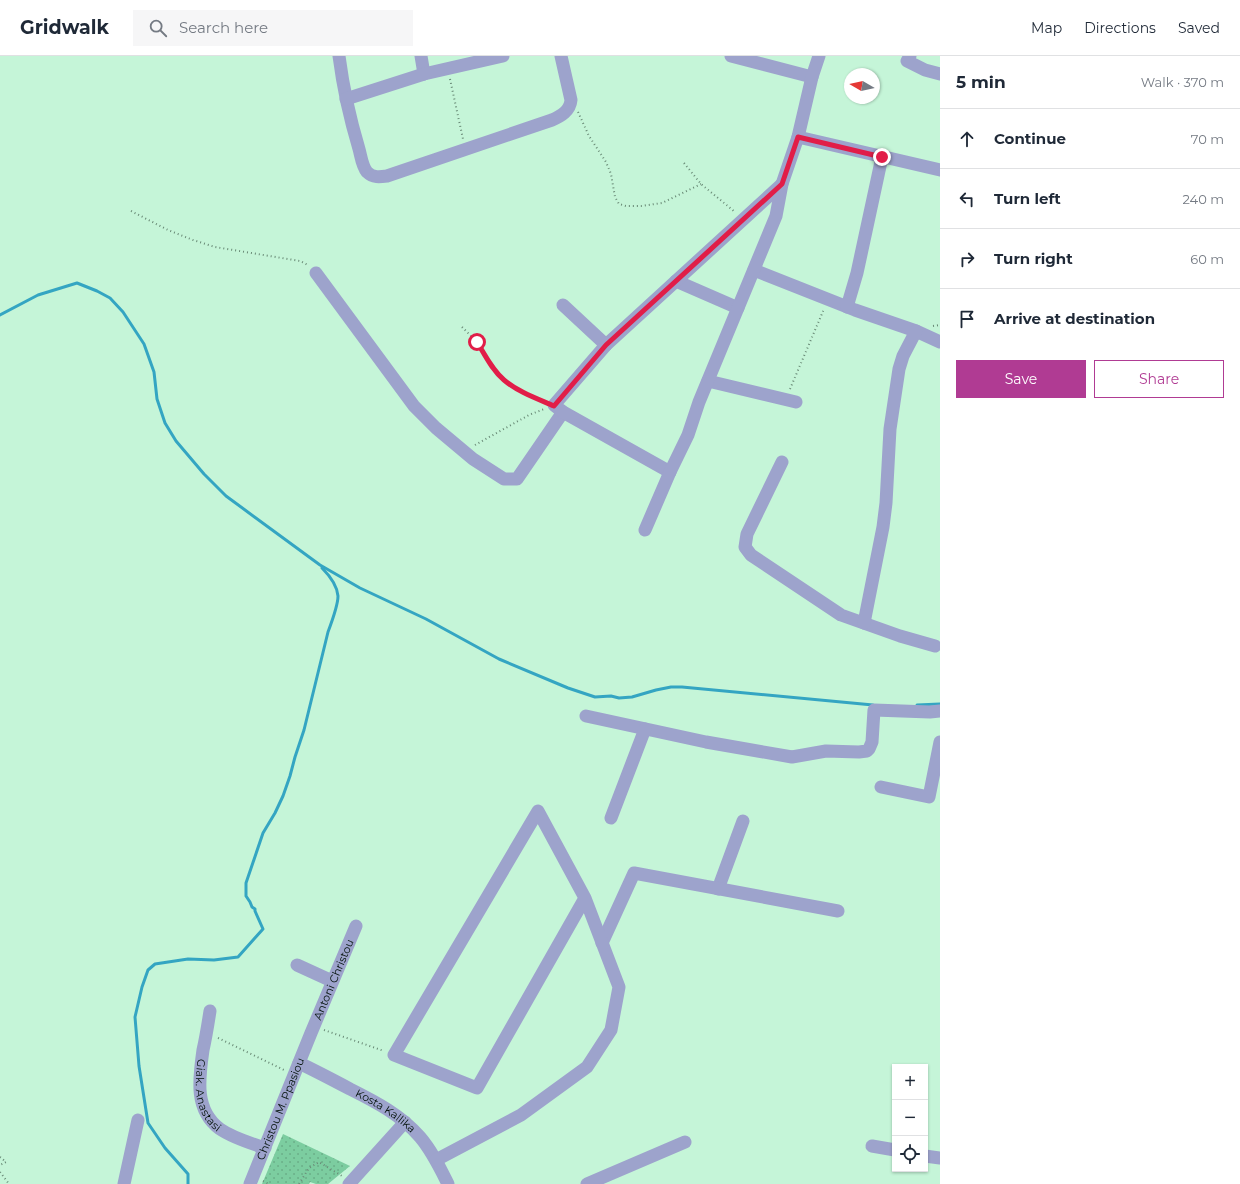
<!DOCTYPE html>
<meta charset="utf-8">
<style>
body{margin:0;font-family:Montserrat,sans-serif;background:#f6f6f7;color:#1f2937}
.controls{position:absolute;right:12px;bottom:12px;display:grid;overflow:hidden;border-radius:0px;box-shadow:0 1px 3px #0004}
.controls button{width:36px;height:36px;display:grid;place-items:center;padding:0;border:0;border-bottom:1px solid #e0e1e3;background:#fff;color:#1f2937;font:20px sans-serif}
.compass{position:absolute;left:844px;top:12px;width:36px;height:36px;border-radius:50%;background:#fff;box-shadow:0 1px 3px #0004;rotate:279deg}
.stop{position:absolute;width:12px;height:12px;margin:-9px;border:3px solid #e11d48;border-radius:50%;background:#fff}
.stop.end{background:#e11d48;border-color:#fff;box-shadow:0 1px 4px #0008}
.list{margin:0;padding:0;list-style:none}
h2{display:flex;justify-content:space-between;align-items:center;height:52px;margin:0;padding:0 16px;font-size:17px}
h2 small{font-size:13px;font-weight:400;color:#747a83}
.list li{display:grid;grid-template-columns:26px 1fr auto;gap:12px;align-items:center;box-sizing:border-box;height:60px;padding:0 16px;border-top:1px solid #e0e1e3}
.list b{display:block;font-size:15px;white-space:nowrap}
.list em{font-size:13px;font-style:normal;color:#747a83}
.actions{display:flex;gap:8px;padding:12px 16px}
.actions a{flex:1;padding:9px 0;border:1px solid #b03b93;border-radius:0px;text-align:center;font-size:14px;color:#b03b93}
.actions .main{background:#b03b93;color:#fff}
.icon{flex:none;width:22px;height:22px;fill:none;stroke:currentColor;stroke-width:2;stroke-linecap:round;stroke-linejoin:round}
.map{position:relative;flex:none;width:940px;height:1128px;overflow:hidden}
header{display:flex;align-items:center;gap:24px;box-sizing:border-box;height:56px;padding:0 20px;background:#fff;border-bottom:1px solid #e0e1e3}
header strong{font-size:19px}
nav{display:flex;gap:22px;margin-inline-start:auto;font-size:14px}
.search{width:280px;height:36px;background:#f6f6f7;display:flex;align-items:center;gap:10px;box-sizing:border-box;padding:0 14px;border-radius:0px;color:#747a83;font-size:15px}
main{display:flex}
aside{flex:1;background:#fff}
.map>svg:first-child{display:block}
</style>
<header>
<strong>Gridwalk</strong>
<div class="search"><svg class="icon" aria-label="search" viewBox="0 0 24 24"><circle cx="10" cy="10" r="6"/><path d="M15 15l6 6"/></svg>Search here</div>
<nav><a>Map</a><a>Directions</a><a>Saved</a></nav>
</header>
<main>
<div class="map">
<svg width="940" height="1128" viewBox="0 0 940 1128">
<defs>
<pattern id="park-dots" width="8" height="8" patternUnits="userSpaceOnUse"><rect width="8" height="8" fill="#7ccda0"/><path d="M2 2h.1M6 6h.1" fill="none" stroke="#6aaf88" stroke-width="1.8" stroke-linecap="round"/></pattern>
</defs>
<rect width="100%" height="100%" fill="#c5f5d8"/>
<path fill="url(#park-dots)" d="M 283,1078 L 350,1110 L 328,1128 L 316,1128 L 310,1126 L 309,1128 L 262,1128 Z"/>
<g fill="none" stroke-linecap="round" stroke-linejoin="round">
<g stroke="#34a5c2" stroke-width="3">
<path d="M 0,259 L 38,239 L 77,227 L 97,235 L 110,242 L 123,256 L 144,288 L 154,316 L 157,343 L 165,367 L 176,385 L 204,418 L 226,440 L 320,509 L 360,532 L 426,563 L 499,603 L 568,632 L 595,641 L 611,640 L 619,642 L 632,641 L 656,634 L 671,631 L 682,631 L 873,649"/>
<path d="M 917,649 L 940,648"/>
<path d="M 188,1128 L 188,1118 L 165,1092 L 148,1067 L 139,1010 L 135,961 L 142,931 L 148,914 L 155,908 L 188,903 L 214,904 L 238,901 L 263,873 L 255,855 L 255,853 L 252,851 L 250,846 L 246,840 L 246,827 L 263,777 L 275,757 L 283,740 L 290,720 L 295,701 L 304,674 L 328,576 C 331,568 338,549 338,540 C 337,529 329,519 322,512"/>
</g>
<g stroke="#698a76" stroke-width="2" stroke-dasharray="1 3" stroke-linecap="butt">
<path d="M 450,23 L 463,83"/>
<path d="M 578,56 L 589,80 L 606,106 L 611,118 L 615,141 L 619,148 L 626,150 L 641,150 L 662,147 L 701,128"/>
<path d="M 684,107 L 701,128 L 735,156"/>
<path d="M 131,155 L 168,174 L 193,184 L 215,191 L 300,205 L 308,209"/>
<path d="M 933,270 L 940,269"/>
<path d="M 462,271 L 477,286 L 489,307 L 504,324 L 531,341 L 544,346"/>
<path d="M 790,333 L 824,253"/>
<path d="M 475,389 L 529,359 L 544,353"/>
<path d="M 324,974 L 384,995"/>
<path d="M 218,982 L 284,1014"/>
<path d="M 0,1101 L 6,1106 L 0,1109"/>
<path d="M 0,1116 L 9,1128"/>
<path d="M 263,1125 L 269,1128"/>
<path d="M 299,1128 L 309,1112 L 319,1106 L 342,1120"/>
</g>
<g stroke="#9da3cc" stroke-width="13">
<path d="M 339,0 C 343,31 350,63 359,93 C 361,100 362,110 367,116 C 373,122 380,121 387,120 L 552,64 C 561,60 570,55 571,44 L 561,0"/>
<path d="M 421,0 L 424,18"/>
<path d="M 731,0 L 812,21"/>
<path d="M 910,0 L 907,5 L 925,14 L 940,18"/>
<path d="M 346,43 L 424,18 L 503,0"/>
<path d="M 798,81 L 940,114"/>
<path d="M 754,214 L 855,254 L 916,275 L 940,286"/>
<path d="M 316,217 L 414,350 L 436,372 L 473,403 L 504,423 L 517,423 L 563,356"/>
<path d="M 676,225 L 738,252"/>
<path d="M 563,249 L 606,289"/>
<path d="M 847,251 L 857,217 L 882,101"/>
<path d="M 708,325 L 796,346"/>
<path d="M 782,406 L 747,478 L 745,491 L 751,499 L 841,559 L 900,580 L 935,590"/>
<path d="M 670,416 L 563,356 L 554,349 L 606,289 L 782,128"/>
<path d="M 645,474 L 670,416 L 688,379 L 699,346 L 776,160 L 782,128 L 798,81 L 812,21 L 819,0"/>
<path d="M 864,567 L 883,471 L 886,447 L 890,373 L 899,313 L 903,300 L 916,275"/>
<path d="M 586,660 L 706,686 L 792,701 L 826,695 L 859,696 L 867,695 L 869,693 L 872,686 L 874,654 L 930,656 L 940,655"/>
<path d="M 881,731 L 929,741 L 940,686"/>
<path d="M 611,762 L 645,673"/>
<path d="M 718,833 L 743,765"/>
<path d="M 602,887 L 634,817 L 838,855"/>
<path d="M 297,909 L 332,925"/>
<path id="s1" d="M 210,955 C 208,968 206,981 203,994 C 199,1022 194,1054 220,1073 C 233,1082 250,1087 265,1092"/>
<path id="s2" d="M 299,1007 C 316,1015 333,1024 350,1033 C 376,1046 401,1059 420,1081 C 432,1095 440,1112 448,1128"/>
<path d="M 872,1090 L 895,1094"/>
<path d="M 925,1100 L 940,1102"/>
<path d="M 436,1104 L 521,1059 L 587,1011 L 611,974 L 619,931 L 585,842 L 477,1032 L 394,999 L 538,755 L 585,842"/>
<path d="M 124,1128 L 138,1064"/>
<path id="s3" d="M 250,1128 L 311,977 L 356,870"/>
<path d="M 349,1128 L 405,1066"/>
<path d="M 587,1128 L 685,1086"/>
</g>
</g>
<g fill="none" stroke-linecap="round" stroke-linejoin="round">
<path stroke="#e11d48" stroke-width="5" d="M 477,286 C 485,299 492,314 504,324 C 518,336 538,343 554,350 L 606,289 L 782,128 L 798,81 L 882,101"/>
</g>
<g text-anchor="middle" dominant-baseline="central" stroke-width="3" stroke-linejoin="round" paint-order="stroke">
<g font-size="11" fill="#031209" stroke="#c5f5d8">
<text stroke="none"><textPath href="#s3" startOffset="221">Antoni Christou</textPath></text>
<text stroke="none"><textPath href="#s1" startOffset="87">Giak. Anastasi</textPath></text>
<text stroke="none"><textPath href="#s3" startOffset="81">Christou M. Ppasiou</textPath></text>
<text stroke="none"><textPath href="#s2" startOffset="99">Kosta Kallika</textPath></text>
</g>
</g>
</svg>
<div class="controls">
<button>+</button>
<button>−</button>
<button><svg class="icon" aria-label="locate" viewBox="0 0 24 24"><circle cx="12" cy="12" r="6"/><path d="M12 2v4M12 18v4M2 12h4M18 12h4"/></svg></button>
</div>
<svg class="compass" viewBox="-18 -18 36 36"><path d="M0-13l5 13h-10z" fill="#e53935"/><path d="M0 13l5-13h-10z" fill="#747a83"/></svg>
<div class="stop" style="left:477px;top:286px"></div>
<div class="stop end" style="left:882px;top:101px"></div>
</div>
<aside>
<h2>5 min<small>Walk · 370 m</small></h2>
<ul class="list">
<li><svg class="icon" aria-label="ahead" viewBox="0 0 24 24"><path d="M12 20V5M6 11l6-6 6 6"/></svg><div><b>Continue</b></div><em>70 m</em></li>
<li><svg class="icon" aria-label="left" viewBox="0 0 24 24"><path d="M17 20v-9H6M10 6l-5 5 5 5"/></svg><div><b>Turn left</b></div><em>240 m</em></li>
<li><svg class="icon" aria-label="right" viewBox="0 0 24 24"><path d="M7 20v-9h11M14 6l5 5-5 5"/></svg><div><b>Turn right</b></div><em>60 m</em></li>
<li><svg class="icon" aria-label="arrive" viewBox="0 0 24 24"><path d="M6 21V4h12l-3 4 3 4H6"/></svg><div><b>Arrive at destination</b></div></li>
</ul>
<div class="actions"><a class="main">Save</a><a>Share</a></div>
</aside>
</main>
